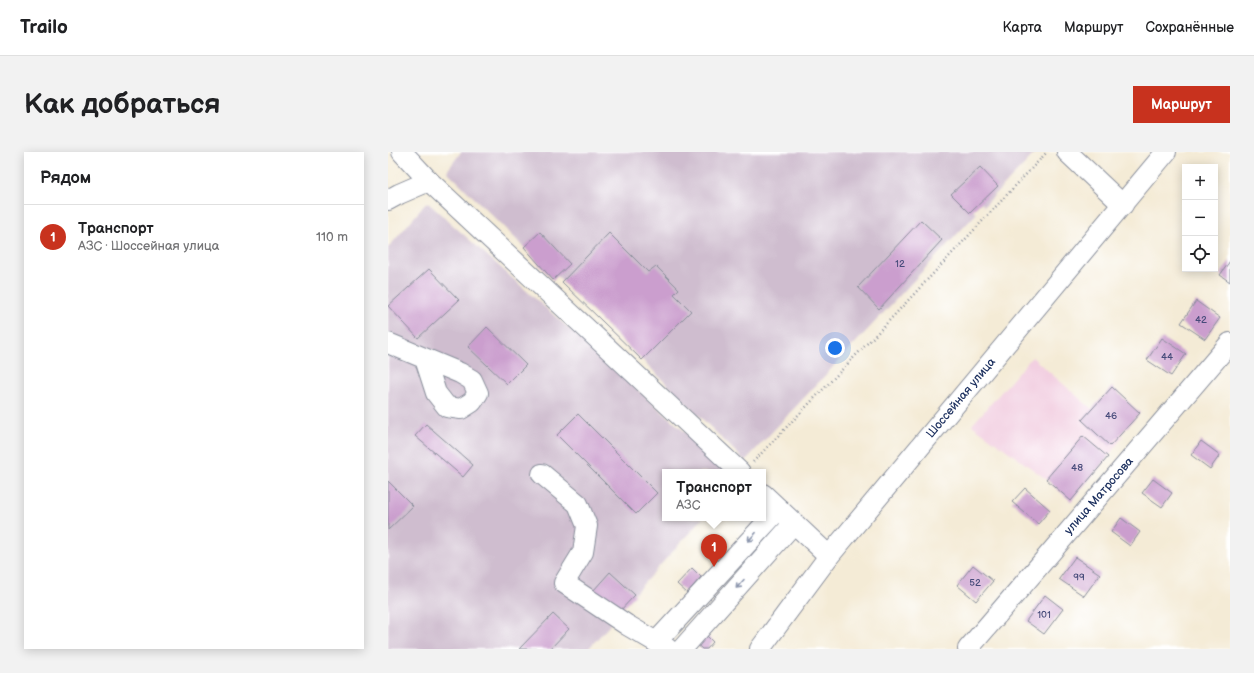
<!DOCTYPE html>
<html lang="ru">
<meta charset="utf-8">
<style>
body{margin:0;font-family:"Balsamiq Sans",sans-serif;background:#f2f2f2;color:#202124}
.controls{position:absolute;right:12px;top:12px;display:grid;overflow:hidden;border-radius:0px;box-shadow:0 2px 10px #0003}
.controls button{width:36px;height:36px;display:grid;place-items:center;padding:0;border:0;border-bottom:1px solid #e0e0e0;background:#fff;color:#202124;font:20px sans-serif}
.you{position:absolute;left:447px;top:196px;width:14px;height:14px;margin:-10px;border:3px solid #fff;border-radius:50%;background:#1a73e8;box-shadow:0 0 0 6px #1a73e833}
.badge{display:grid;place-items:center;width:26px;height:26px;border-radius:50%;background:#c8321e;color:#fff;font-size:13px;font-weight:700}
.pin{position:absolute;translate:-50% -33px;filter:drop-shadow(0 1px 2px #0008)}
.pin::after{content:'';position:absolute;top:21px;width:14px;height:12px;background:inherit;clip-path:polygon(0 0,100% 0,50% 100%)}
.popup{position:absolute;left:274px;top:317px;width:104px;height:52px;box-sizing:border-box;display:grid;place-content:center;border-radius:0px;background:#fff;filter:drop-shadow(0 1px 3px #0005);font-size:13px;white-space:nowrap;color:#757577}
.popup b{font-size:15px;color:#202124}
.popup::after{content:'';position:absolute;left:50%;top:100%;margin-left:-8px;border:8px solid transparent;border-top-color:#fff}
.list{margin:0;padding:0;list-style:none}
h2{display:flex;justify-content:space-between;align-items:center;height:52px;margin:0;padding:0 16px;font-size:17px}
h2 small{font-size:13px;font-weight:400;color:#757577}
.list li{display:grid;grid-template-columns:26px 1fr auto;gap:12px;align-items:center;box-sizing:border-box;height:64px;padding:0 16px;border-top:1px solid #e0e0e0}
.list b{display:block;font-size:15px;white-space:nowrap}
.list p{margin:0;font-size:13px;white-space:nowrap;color:#757577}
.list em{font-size:13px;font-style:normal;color:#757577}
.icon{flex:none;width:22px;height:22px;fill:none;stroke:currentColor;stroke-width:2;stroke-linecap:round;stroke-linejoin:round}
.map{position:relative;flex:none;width:842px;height:497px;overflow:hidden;border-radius:0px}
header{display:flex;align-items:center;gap:24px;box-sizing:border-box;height:56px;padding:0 20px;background:#fff;border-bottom:1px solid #e0e0e0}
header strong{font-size:19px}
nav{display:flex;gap:22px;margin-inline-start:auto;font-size:14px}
.intro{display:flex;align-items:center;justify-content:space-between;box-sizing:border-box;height:96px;padding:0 24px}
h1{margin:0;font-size:28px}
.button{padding:10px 18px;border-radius:0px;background:#c8321e;color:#fff;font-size:14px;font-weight:700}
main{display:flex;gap:24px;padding:0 24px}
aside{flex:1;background:#fff;border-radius:0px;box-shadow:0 2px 10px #0003}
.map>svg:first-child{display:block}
</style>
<header>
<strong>Trailo</strong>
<nav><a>Карта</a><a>Маршрут</a><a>Сохранённые</a></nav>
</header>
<div class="intro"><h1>Как добраться</h1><a class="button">Маршрут</a></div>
<main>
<aside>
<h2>Рядом<small></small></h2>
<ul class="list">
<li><span class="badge">1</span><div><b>Транспорт</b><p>АЗС · Шоссейная улица</p></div><em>110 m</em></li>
</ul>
</aside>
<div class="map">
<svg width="842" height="497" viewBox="0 0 842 497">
<rect width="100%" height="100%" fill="#fff"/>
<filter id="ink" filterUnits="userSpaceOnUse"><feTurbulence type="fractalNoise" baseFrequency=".025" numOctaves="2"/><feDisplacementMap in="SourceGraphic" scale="8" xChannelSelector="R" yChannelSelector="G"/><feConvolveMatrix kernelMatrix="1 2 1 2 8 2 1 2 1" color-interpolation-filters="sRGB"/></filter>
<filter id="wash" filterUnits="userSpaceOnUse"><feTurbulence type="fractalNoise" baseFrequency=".012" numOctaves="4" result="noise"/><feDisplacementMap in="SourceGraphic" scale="16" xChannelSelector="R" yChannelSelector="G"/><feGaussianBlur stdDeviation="0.9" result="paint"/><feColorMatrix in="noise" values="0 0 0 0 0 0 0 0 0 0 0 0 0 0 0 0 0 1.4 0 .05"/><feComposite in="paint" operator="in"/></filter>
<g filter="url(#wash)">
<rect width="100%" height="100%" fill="#f4ebd6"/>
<path fill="#f2cfe1" d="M 644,205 L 735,284 L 720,305 L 683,349 L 658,327 L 584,273 Z"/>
<g fill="#cfbdcf">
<path d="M 73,0 L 648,0 L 596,54 L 593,50 L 585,58 L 588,62 L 357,309 L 169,124 L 165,128 L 136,95 L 59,19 Z"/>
<path d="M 39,50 L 342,320 L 277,320 L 277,366 L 315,366 L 226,464 L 221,474 L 200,497 L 0,497 L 0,96 Z"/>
</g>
<g id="blocks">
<g fill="#cb9ece">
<path d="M 592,15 L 610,34 L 582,61 L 563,42 Z"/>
<path d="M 533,68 L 554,88 L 491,157 L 470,135 Z"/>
<path d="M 152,80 L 182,112 L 165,128 L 136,95 Z"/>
<path d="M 221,81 L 260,120 L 268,114 L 291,137 L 286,142 L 303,159 L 254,208 L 174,130 Z"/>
<path d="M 842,109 L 842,130 L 832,123 Z"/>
<path d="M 41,117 L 71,148 L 30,186 L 0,154 Z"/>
<path d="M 808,149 L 832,166 L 817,187 L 793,171 Z"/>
<path d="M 99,175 L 138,213 L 119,232 L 80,195 Z"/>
<path d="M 774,186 L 798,202 L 783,224 L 759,208 Z"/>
<path d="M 724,235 L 752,261 L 722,294 L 694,268 Z"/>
<path d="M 190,262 L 269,341 L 248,362 L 169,283 Z"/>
<path d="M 38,272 L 85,313 L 75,325 L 27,284 Z"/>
<path d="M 695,284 L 720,305 L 683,349 L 658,327 Z"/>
<path d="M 813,289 L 832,303 L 822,317 L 803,303 Z"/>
<path d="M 765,327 L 784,341 L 774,355 L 754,341 Z"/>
<path d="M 0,329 L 25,354 L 0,378 Z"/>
<path d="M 637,336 L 662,358 L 650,372 L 624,350 Z"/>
<path d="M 733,366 L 752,380 L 742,394 L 723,380 Z"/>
<path d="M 687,405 L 712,422 L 696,444 L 671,427 Z"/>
<path d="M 585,413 L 605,429 L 588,449 L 569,433 Z"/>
<path d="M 304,416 L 313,425 L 299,441 L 289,432 Z"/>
<path d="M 222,420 L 247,443 L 229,462 L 205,439 Z"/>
<path d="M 657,443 L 675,457 L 656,482 L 638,469 Z"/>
<path d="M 165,462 L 181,477 L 162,497 L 131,497 Z"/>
<path d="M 315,480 L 325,490 L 319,497 L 314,497 L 306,490 Z"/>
</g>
</g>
</g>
<g filter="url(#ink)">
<use href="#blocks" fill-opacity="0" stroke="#888d9a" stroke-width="1"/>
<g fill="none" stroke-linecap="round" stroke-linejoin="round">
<defs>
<g id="minor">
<path d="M 14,0 L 41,29 L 352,320"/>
<path d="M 679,0 L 735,53"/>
<path d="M 0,48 L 11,42 L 41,29"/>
<path d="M 0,191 L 72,221 L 84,228 L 90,241 L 84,250 L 73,257 L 59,255 L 48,241 L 37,207"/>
<path d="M 154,322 L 190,352 L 199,374 L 195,400 L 176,431 L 239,473 L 280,497"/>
<path d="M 375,342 L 441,404"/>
<path d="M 268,490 L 391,357"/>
<path d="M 294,497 L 406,371"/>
<path d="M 372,497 L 441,404 L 778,0"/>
<path d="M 580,497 L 842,191"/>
</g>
</defs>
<use href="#minor" stroke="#888d9a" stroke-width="22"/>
<path stroke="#888d9a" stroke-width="2.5" stroke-dasharray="1 3" stroke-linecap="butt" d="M 365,310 L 498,172 L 659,0"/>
<use href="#minor" stroke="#fff" stroke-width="20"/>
</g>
<defs><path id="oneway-shaft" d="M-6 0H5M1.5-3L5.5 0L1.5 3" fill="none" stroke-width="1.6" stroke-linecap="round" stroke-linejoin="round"/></defs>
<g stroke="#8d97ae">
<use href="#oneway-shaft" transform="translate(364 385) rotate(133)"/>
<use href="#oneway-shaft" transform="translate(352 432) rotate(132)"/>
</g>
</g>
<g text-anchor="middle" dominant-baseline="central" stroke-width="3" stroke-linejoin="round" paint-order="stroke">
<g font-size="10" fill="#474b7a">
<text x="512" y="112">12</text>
<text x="813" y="168">42</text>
<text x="779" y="205">44</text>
<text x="723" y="264">46</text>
<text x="689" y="316">48</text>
<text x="691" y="425">99</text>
<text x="587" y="431">52</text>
<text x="656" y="463">101</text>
</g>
<g font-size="12" fill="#1b2f5e" stroke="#fff">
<text transform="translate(573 246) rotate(-50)">Шоссейная улица</text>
<text transform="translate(711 344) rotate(-49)">улица Матросова</text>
</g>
</g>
</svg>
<div class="controls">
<button>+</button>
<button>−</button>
<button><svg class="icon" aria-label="locate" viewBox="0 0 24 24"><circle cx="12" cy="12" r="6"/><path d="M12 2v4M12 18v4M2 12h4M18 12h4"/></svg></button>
</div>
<div class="you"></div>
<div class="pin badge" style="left:326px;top:415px">1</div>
<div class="popup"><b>Транспорт</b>АЗС</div>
</div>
</main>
